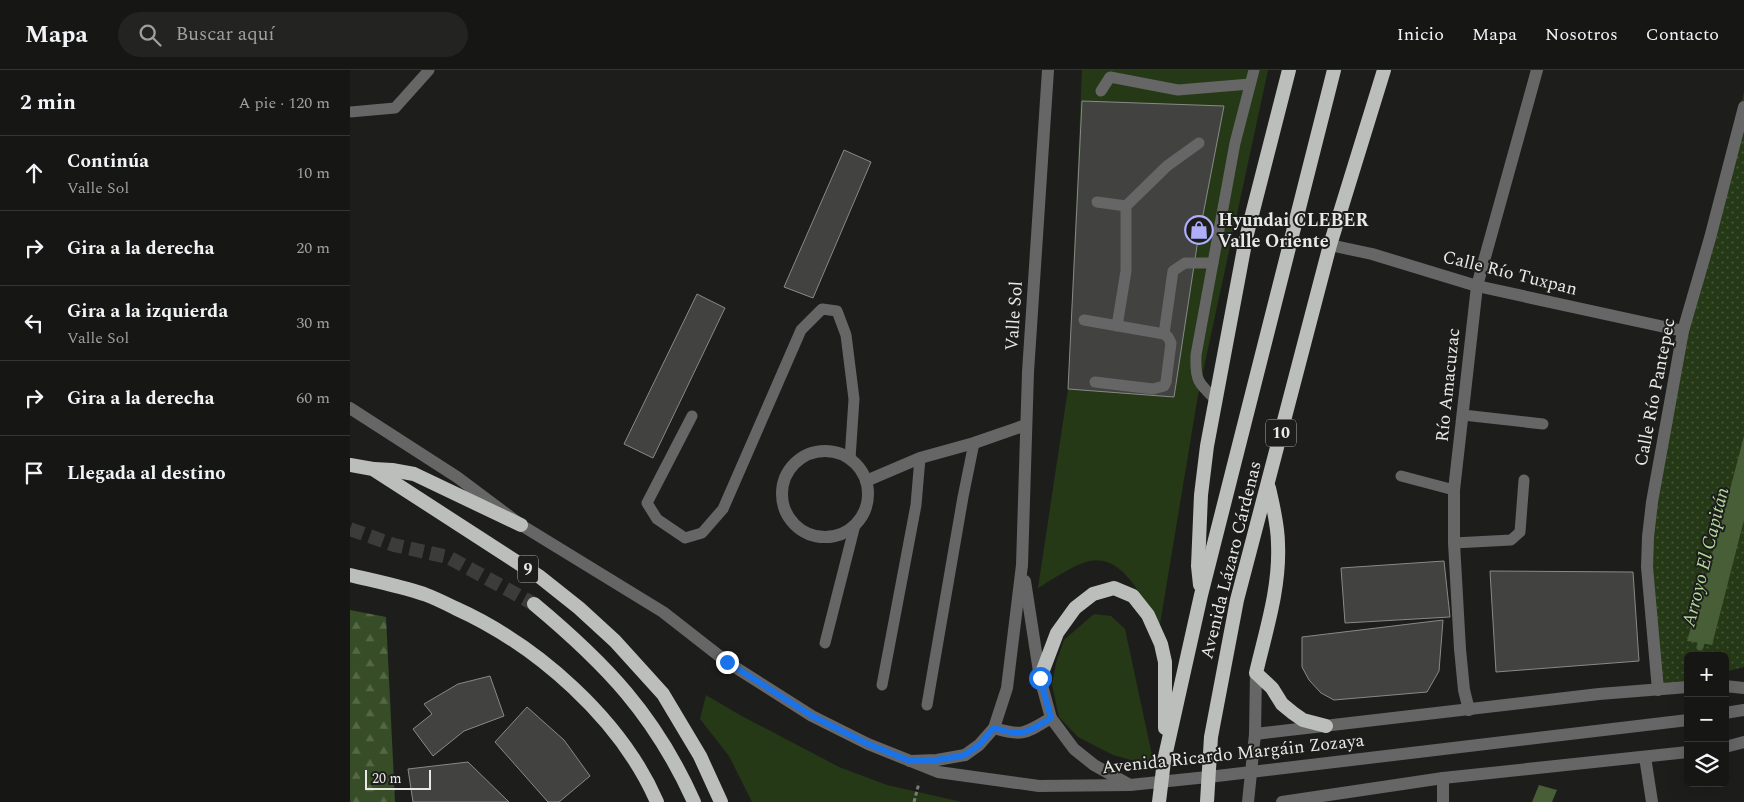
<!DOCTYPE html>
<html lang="es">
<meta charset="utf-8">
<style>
body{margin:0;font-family:Spectral,serif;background:#232322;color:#f1f3f6}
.controls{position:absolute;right:15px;bottom:15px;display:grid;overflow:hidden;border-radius:8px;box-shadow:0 5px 20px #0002}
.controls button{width:45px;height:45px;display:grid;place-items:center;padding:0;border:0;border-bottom:1px solid #353534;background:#161615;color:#f1f3f6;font:25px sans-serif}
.scale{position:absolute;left:15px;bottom:12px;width:66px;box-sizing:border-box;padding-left:5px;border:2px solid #e9eae8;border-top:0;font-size:14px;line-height:18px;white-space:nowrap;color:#e9eae8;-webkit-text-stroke:4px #1d1e1c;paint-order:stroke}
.stop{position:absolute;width:15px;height:15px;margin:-11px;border:4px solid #1a73e8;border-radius:50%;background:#fff}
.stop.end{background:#1a73e8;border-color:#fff;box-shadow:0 1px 5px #0008}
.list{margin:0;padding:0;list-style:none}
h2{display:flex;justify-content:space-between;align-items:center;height:65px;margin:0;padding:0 20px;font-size:21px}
h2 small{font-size:16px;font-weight:400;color:#9e9fa0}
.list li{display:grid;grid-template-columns:32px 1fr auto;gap:15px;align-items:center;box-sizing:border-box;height:75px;padding:0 20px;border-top:1px solid #353534}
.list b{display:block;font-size:19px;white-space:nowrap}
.list p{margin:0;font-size:16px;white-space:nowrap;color:#9e9fa0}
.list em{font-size:16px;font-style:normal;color:#9e9fa0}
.icon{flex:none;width:28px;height:28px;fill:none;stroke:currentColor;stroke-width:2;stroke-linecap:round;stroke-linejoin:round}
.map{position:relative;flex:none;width:1394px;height:732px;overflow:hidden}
header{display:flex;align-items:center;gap:30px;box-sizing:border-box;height:70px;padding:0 25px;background:#161615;border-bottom:1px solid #353534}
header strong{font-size:24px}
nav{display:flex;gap:28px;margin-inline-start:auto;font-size:18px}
.search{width:350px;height:45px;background:#232322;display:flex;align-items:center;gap:12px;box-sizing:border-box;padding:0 18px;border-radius:28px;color:#9e9fa0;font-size:19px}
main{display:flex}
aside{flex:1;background:#161615}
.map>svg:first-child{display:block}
</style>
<header>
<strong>Mapa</strong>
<div class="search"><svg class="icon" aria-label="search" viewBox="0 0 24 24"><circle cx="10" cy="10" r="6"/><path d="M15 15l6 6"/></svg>Buscar aquí</div>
<nav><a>Inicio</a><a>Mapa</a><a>Nosotros</a><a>Contacto</a></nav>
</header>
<main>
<aside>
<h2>2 min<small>A pie · 120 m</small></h2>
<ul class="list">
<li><svg class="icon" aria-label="ahead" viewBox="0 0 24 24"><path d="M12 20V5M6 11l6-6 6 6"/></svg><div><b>Continúa</b><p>Valle Sol</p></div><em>10 m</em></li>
<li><svg class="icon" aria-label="right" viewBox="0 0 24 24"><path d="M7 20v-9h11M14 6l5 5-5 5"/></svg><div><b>Gira a la derecha</b></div><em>20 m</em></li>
<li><svg class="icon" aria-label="left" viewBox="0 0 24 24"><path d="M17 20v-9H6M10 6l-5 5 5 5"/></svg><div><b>Gira a la izquierda</b><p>Valle Sol</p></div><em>30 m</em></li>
<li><svg class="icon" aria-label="right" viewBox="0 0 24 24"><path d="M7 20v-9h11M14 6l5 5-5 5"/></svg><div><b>Gira a la derecha</b></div><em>60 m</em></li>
<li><svg class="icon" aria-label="arrive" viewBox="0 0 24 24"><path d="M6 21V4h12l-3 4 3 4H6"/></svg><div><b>Llegada al destino</b></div></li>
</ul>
</aside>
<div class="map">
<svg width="1394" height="732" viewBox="0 0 1394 732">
<defs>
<pattern id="forest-firs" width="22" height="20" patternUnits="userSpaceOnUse" patternTransform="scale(1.25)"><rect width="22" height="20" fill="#374d27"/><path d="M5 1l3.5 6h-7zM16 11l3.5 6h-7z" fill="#546746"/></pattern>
<pattern id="park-dots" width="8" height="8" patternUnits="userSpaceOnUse" patternTransform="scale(1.25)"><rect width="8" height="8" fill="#253917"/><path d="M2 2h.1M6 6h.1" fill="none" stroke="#455639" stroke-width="1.8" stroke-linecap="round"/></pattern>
</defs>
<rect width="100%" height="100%" fill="#1d1e1c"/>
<g fill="#253917">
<path d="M 732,0 L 918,0 L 848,325 L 809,560 C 796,534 775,484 740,491 C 724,494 702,510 688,518 L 718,319 Z"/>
<path d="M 744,544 L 761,546 L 775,559 L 803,690 L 792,693 L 763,685 L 728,667 L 709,647 L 702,615 L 706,593 L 714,570 Z"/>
<path d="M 356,625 L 388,644 L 489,697 L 537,715 L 612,732 L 402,732 L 379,686 L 350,649 Z"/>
</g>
<path fill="url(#forest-firs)" d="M 0,540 L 36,547 L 45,732 L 0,732 Z"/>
<path fill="url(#park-dots)" d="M 1394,22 L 1394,597 L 1375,602 L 1375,586 L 1338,586 L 1338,612 L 1308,620 L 1297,497 L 1333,261 Z"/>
<g fill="#475e37">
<path d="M 1394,366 L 1394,450 L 1362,575 L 1337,571 L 1371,454 Z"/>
<path d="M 1189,715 L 1207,720 L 1202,732 L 1182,732 Z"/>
</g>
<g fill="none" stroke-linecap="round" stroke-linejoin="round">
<path stroke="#475e37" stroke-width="7" d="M 1350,577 L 1353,565"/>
</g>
<g fill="#424341" stroke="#888a87">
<path d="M 732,31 L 874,36 L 847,176 L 824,327 L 718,319 Z"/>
<path d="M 494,80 L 521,92 L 463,228 L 434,217 Z"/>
<path d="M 347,224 L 375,238 L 303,388 L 274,374 Z"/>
<path d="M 1094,491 L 1100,547 L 995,553 L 991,498 Z"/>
<path d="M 1140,501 L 1283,502 L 1289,591 L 1146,602 Z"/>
<path d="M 1093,550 L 1089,601 L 1077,622 L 984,630 L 971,623 L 959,610 L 952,597 L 952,567 Z"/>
<path d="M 140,606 L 154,646 L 114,661 L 83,686 L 63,659 L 82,644 L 74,634 L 108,614 Z"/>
<path d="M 177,637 L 214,670 L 240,706 L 209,732 L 198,732 L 145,672 Z"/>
<path d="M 118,692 L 159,732 L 63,732 L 58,699 Z"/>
</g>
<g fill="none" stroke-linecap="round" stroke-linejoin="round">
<path stroke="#3c3d3b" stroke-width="14" stroke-dasharray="14 7" stroke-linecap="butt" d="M 0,459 L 44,475 L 98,487 L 184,534"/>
<path stroke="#7b7c7a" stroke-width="3" stroke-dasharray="4 2.5" stroke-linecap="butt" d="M 564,732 L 569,713"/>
<g stroke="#656665" stroke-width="11">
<path d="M 751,21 L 760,7 L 828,20 L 900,14"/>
<path d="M 0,42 L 45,38 L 79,0"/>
<path d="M 747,132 L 776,136 L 817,96 L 849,73"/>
<path d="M 734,250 L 814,264 L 818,267 L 821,273 L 816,312 L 814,316 L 803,319 L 745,312"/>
<path d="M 767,256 L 776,201 L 776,136"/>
<path d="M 814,264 L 823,201 L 835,193 L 863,193"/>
<path d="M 865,329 C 848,313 845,310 846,285 L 885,73 L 904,0"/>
<path d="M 1113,345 L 1193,354"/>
<path d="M 342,346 L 297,433 L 307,449 L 335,468 L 352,463 L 373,439 L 451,260 L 472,239 L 487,241 L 496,265 L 504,329 L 500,389"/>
<path d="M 1051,406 L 1104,420"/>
<path d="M 1104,473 L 1161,470 L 1170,462 L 1174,410"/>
<path d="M 475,573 L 505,455"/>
<path d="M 532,615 L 566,435 L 570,388"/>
<path d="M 577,635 L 613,427 L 624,373"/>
</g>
<g stroke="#656665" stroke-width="12">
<path d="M 980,175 L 1022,184 L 1127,216 L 1333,261"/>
<circle cx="475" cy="424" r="43"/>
<path d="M 516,411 L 570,388 L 624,373 L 676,355"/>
<path d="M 675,511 L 690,608 L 701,648 L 724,679 L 744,695 L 780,715"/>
<path d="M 1375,616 L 1394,618"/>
<path d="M 1308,620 L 1297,497 L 1298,467 L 1302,432 L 1333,261 L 1360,168 L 1394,37"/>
<path d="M 1119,640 L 1114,620 L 1110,579 L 1104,473 L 1104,420 L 1127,216 L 1187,0"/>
<path d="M 644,658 C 673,667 676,663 701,648"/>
<path d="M 905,664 L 1249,624 L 1338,617"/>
<path d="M 1375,677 L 1394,672"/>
<path d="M 1295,687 L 1302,732"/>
<path d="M 560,691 L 587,690 L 615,685 L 629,675 L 644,658 L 657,618 L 672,495 L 678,302 L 698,0"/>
<path d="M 1093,708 L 1093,732"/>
<path d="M 898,732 L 905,664 L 906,603"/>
<path d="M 932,732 L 1093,708 L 1338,682"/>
</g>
<g stroke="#656665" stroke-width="12">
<path d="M 0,338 L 107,407 L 171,455 L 313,542 L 377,592 L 462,646 L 518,674 L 588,702 L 689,716 L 780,715 L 867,706 L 1338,650"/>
<path d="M 1375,643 L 1394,640"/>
</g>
<g stroke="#bcbebc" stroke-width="14">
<path d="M 0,395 L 23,399 L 190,507 L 229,538 L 265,571 L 313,624 L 350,686 L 371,732"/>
<path d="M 24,399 L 42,400 L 64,404 L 171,455"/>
<path d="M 919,418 C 923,436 928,455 928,474 C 930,518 916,560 906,603 L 922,618 L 932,634 L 943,643 L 953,650 L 976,656"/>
<path d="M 0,505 C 25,511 50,516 74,524 C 85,528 95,533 105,538 C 187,575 271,649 307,732"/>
<path d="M 850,515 L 848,496 L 851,425 L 857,376 L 896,168 L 939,0"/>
<path d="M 184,534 C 256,594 305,645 344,732"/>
<path d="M 690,608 L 707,563 L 725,538 L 743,524 L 764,518 L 783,526 L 798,545 L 811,574 L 815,592 L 815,658"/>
<path d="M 809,732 L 814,691 L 851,525 L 984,0"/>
<path d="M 857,732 L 861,667 L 887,530 L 980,175 L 1034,0"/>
</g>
</g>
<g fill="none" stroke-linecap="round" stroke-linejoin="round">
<path stroke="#1a73e8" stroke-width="6" d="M 377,592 L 462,646 L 518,674 L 560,691 L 587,690 L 615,685 L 629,675 L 644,658 C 673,667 676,663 701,648 L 690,608"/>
</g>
<defs>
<symbol id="shop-ring" viewBox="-11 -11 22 22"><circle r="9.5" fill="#1d1e1c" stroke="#aeaefa" stroke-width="1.5"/><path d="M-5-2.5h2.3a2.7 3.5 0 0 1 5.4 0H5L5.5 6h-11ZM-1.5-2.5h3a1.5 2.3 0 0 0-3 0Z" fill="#aeaefa"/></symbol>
</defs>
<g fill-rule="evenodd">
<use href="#shop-ring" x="833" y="144" width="32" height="32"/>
</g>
<g text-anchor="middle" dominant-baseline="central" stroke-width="4" stroke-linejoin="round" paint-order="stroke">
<g fill="#1d1e1c" stroke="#acadab" stroke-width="1">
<rect x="916" y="349.5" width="30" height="27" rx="4"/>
<rect x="168" y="485.5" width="20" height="27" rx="4"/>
</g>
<g font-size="16" font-weight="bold" fill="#e9eae8">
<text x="931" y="363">10</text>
<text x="178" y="499">9</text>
</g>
<g font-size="18" font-weight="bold" fill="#e9eae8" stroke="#1d1e1c" text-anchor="start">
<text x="868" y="150">Hyundai CLEBER<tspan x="868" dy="21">Valle Oriente</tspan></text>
</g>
<g font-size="18" fill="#e9eae8" stroke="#1d1e1c">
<text transform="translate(1160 203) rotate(14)">Calle Río Tuxpan</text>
<text transform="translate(664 246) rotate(-86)">Valle Sol</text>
<text transform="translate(1098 315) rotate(-84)">Río Amacuzac</text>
<text transform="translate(1305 322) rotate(-79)">Calle Río Pantepec</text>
<text transform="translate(881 490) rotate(-76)">Avenida Lázaro Cárdenas</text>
<text transform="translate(883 684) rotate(-6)">Avenida Ricardo Margáin Zozaya</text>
</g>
<g font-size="19" font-style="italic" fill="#b4dc9b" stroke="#1d1e1c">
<text transform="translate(1356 487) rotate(-76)">Arroyo El Capitán</text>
</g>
</g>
</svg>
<div class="controls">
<button>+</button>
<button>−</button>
<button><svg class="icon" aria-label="layers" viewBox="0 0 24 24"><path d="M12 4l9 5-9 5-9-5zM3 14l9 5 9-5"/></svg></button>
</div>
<div class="scale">20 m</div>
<div class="stop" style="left:690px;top:608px"></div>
<div class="stop end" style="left:377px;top:592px"></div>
</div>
</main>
